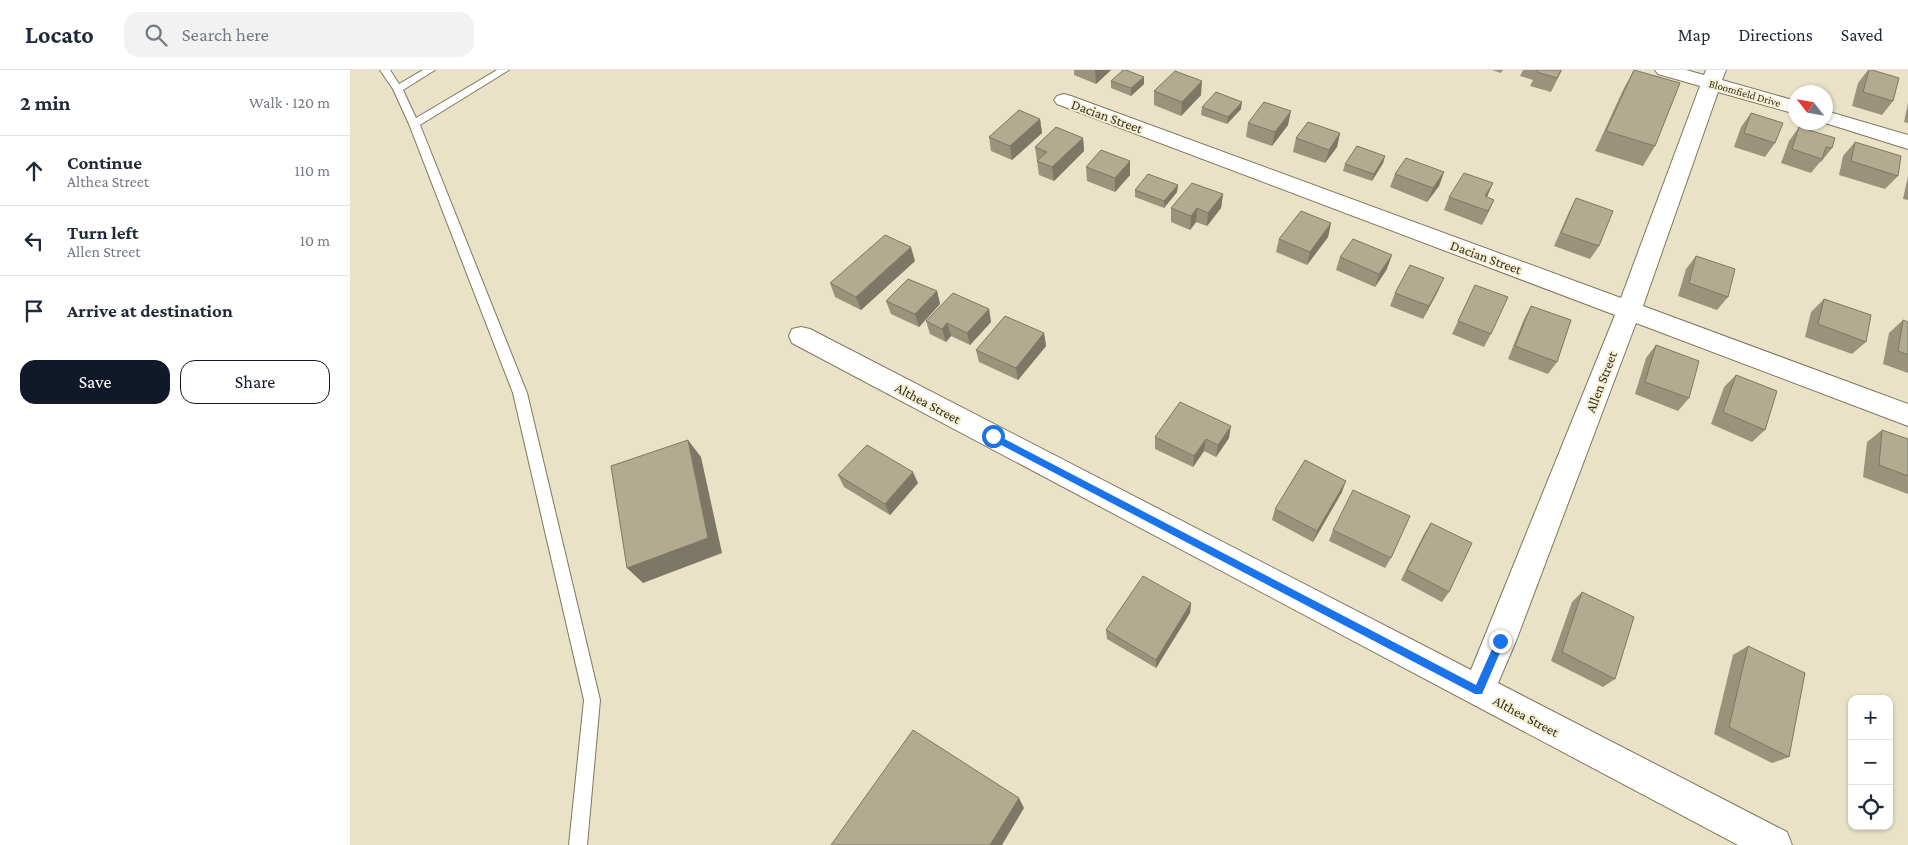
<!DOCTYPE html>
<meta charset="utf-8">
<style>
body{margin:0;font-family:"Crimson Pro",serif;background:#f2f2f3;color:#1f2937}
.controls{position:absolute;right:15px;bottom:15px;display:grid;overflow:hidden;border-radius:10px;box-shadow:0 1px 4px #0004}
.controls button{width:45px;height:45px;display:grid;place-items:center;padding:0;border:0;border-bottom:1px solid #e0e1e3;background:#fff;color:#1f2937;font:25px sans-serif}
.compass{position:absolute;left:1438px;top:15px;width:45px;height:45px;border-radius:50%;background:#fff;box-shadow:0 1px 4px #0004;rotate:301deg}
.stop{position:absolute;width:15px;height:15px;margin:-11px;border:4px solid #1a73e8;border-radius:50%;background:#fff}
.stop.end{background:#1a73e8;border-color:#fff;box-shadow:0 1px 5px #0008}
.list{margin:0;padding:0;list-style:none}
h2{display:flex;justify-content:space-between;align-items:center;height:65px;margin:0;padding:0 20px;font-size:21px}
h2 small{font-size:16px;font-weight:400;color:#747a83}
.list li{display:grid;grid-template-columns:32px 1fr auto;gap:15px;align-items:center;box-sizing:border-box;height:70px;padding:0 20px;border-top:1px solid #e0e1e3}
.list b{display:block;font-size:19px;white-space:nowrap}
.list p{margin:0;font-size:16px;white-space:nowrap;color:#747a83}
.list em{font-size:16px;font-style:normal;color:#747a83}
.actions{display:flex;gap:10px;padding:15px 20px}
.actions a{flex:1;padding:11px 0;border:1px solid #111827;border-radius:15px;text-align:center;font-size:18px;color:#111827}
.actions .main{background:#111827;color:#fff}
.icon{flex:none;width:28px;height:28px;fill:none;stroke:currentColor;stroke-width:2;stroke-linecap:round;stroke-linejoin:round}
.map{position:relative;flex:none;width:1558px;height:775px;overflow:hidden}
header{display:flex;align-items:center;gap:30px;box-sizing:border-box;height:70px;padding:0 25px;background:#fff;border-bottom:1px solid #e0e1e3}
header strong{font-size:24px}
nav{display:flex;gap:28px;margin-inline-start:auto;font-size:18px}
.search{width:350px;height:45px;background:#f2f2f3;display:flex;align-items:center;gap:12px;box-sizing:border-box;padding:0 18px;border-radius:15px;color:#747a83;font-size:19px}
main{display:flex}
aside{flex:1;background:#fff}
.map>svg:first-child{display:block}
</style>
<header>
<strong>Locato</strong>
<div class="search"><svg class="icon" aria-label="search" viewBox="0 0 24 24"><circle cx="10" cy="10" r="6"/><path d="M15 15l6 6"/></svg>Search here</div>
<nav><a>Map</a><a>Directions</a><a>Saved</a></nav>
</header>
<main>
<aside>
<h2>2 min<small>Walk · 120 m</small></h2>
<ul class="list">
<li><svg class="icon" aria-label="ahead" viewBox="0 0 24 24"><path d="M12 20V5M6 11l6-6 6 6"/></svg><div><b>Continue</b><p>Althea Street</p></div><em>110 m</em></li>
<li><svg class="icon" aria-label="left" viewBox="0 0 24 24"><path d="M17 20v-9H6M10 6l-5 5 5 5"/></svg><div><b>Turn left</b><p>Allen Street</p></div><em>10 m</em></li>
<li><svg class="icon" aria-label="arrive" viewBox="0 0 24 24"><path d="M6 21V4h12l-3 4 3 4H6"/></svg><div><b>Arrive at destination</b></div></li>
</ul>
<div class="actions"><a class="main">Save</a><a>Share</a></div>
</aside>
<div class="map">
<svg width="1558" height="775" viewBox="0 0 1558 775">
<rect width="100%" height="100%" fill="#e9e2c6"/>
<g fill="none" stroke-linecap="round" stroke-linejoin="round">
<defs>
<path id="lane" d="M 30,0 L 40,0 L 49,14 L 73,0 L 85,0 L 53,20 L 66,48 L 147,0 L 159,0 L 70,55 L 177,323 L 250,630 L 237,775 L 219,775 L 234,630 L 163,323 L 59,54 L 43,19 Z"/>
<g id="street">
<path d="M 1305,0 L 1336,0 L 1354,5 L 1356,0 L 1376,0 L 1372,10 L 1446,31 L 1446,44 L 1368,22 L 1293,236 L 1558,334 L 1558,356 L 1286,253 L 1166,571 L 1148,613 L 1437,762 L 1442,775 L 1388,775 L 442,273 L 439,266 L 442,259 L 451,257 L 460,259 L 1121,600 L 1265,245 L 707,34 L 704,30 L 707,26 L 714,24 L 721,26 L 1271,228 L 1350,16 L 1308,4 Z"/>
<path d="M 1476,41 L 1558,65 L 1558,79 L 1472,52 L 1476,52 Z"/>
</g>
</defs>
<use href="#lane" stroke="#7d775d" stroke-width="2"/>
<use href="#street" stroke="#7d775d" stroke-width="2"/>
<use href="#lane" fill="#fff" fill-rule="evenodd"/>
<use href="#street" fill="#fff" fill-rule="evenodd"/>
</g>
<g fill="#99937c">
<path d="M 724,0 L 761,0 L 746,14 L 724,5 Z"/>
<path d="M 1142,0 L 1153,0 L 1151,3 Z"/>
<path d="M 1173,0 L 1212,0 L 1201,22 L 1180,16 L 1183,10 L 1170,6 Z"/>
<path d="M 1284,0 L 1305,76 L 1293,96 L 1245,81 L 1273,20 Z"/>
<path d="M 1518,0 L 1522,0 L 1543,31 L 1532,45 L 1502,36 L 1508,13 Z"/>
<path d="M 761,11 L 794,14 L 781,26 L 761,18 Z"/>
<path d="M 804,21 L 851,25 L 831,46 L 804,35 Z"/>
<path d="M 1558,33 L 1558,53 L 1554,52 Z"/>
<path d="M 852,37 L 891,39 L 877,54 L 851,45 Z"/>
<path d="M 1401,43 L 1425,73 L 1415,87 L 1384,77 L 1391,57 Z"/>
<path d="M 690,49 L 692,63 L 662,90 L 641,81 L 639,67 Z"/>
<path d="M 898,53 L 938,55 L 922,76 L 896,67 Z"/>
<path d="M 1449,57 L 1482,78 L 1471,92 L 1470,92 L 1461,103 L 1431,93 L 1439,71 Z"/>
<path d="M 990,63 L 987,77 L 975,93 L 943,82 L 946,68 Z"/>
<path d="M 733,68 L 734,81 L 704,111 L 689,105 L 685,77 Z"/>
<path d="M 1505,72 L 1548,106 L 1535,119 L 1489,105 L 1493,86 Z"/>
<path d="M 1035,86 L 1033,93 L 1022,111 L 993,101 L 995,94 Z"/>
<path d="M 736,97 L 780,105 L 765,122 L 737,111 Z"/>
<path d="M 1094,102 L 1089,116 L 1077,132 L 1040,117 L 1045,104 Z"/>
<path d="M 1558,106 L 1558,130 L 1553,129 Z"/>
<path d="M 828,115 L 827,122 L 814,138 L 785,127 L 785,120 Z"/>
<path d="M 873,124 L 871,138 L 857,156 L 846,152 L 840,160 L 821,152 L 821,138 Z"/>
<path d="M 1099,127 L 1136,127 L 1144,130 L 1132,155 L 1094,140 Z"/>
<path d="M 1226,128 L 1249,176 L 1240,189 L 1204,176 L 1219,142 Z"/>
<path d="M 981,153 L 978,167 L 957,195 L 926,182 L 929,169 Z"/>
<path d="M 1346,186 L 1378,227 L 1367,240 L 1328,226 L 1336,199 Z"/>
<path d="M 990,187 L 1037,199 L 1025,217 L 986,200 Z"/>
<path d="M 565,191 L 511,240 L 485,227 L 480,213 Z"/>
<path d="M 1125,215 L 1141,264 L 1134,277 L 1102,264 Z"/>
<path d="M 587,221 L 590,234 L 569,257 L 541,244 L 536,231 Z"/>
<path d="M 1088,221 L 1073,249 L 1040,236 L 1045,223 Z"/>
<path d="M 1474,229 L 1516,272 L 1502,284 L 1455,267 L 1461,242 Z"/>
<path d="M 1181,236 L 1207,292 L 1198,304 L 1158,289 L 1174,249 Z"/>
<path d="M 639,239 L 641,252 L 620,275 L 601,266 L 596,272 L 580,264 L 576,251 Z"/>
<path d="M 1553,250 L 1558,252 L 1558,303 L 1533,294 L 1539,263 Z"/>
<path d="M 694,263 L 696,276 L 668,310 L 629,292 L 626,280 Z"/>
<path d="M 1306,275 L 1339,328 L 1328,341 L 1285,324 L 1296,288 Z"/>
<path d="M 1386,305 L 1415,360 L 1402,372 L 1361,354 L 1374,317 Z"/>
<path d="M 1532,360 L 1558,369 L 1558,424 L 1513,407 L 1517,372 Z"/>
<path d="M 805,367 L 879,368 L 866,387 L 854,381 L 843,397 L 805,379 Z"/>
<path d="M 488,405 L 568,413 L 540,445 L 494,417 Z"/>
<path d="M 992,422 L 963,472 L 922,450 L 925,439 Z"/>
<path d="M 1081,453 L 1099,522 L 1092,532 L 1051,510 L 1074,464 Z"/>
<path d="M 983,460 L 1041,488 L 1035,498 L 979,471 Z"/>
<path d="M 1232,522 L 1265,609 L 1253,617 L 1201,591 L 1222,532 Z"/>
<path d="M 841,533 L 840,543 L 806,598 L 757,569 L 756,560 Z"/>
<path d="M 1398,576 L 1439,687 L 1422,693 L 1364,664 L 1383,585 Z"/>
</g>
<g fill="#7d7865">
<path d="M 745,0 L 761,0 L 746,14 Z"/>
<path d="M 794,7 L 794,14 L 781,26 L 781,18 Z"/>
<path d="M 852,11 L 851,25 L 831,46 L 832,32 Z"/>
<path d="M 892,32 L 891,39 L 877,54 L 878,47 Z"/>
<path d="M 941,41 L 938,55 L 922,76 L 925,62 Z"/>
<path d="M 690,49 L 692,63 L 662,90 L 660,76 Z"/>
<path d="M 990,63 L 987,77 L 975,93 L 979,80 Z"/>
<path d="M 733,68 L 734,81 L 704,111 L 702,97 Z"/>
<path d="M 1035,86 L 1033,93 L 1022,111 L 1024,104 Z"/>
<path d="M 780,91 L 780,105 L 765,122 L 765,108 Z"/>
<path d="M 1094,102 L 1089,116 L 1077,132 L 1083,118 Z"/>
<path d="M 1143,113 L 1137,127 L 1129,140 L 1135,126 Z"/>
<path d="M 828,115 L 827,122 L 814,138 L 814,131 Z"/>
<path d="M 873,124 L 871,138 L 857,156 L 858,143 Z"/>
<path d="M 1144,130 L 1138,143 L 1132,155 L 1138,141 Z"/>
<path d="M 847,138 L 846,152 L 840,160 L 841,146 Z"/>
<path d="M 981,153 L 978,167 L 957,195 L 960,182 Z"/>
<path d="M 561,177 L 565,191 L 511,240 L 506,227 Z"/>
<path d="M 1042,185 L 1037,199 L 1025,217 L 1029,204 Z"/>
<path d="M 1094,208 L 1088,221 L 1073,249 L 1079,236 Z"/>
<path d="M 587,221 L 590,234 L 569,257 L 565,244 Z"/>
<path d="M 639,239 L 641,252 L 620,275 L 617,263 Z"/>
<path d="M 597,253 L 601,266 L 596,272 L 592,259 Z"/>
<path d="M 694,263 L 696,276 L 668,310 L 666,298 Z"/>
<path d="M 881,356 L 879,368 L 866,387 L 868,375 Z"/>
<path d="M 856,369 L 854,381 L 843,397 L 844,386 Z"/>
<path d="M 338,370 L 351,387 L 372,483 L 293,513 L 277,498 Z"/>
<path d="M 563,402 L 568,413 L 540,445 L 535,434 Z"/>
<path d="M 996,411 L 992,422 L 963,472 L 967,461 Z"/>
<path d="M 841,533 L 840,543 L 806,598 L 806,590 Z"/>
<path d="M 669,728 L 674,738 L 652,775 L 640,775 Z"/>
</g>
<g fill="#b2ab90" stroke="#7d7865">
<path d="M 773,0 L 776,0 L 794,7 L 781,18 L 761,11 Z"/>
<path d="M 1187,0 L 1211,0 L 1207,8 L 1187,2 Z"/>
<path d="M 1284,0 L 1330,13 L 1305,76 L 1256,61 Z"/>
<path d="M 1519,0 L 1522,0 L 1549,8 L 1543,31 L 1513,22 Z"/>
<path d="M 825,1 L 852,11 L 832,32 L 804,21 Z"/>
<path d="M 866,22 L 892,32 L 878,47 L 852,37 Z"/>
<path d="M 914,32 L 941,41 L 925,62 L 898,53 Z"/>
<path d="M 669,40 L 690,49 L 660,76 L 639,67 Z"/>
<path d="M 1401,43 L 1433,53 L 1425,73 L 1394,63 Z"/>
<path d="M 958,52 L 990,63 L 979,80 L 946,68 Z"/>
<path d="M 706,57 L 733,68 L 702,97 L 687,91 L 697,82 L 685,77 Z"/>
<path d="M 1449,57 L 1485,68 L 1482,78 L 1476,77 L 1472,89 L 1442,79 Z"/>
<path d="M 1505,72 L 1551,86 L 1548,106 L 1501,91 Z"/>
<path d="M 1007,76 L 1035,86 L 1024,104 L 995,94 Z"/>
<path d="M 751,80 L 780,91 L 765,108 L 736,97 Z"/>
<path d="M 1056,88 L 1094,102 L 1083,118 L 1045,104 Z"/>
<path d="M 1114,103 L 1143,113 L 1135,126 L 1144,130 L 1138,141 L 1099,127 Z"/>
<path d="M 798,104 L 828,115 L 814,131 L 785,120 Z"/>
<path d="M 842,113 L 873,124 L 858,143 L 847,138 L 841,146 L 821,138 Z"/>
<path d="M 1226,128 L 1263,141 L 1249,176 L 1211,163 Z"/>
<path d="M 951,141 L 981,153 L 960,182 L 929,169 Z"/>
<path d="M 535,165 L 561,177 L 506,227 L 480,213 Z"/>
<path d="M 1003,169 L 1042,185 L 1029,204 L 990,187 Z"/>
<path d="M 1346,186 L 1385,199 L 1378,227 L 1339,213 Z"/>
<path d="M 1060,195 L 1094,208 L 1079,236 L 1045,223 Z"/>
<path d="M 558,209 L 587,221 L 565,244 L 536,231 Z"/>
<path d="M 1125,215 L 1158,227 L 1141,264 L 1108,251 Z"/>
<path d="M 603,223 L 639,239 L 617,263 L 597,253 L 592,259 L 576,251 Z"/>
<path d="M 1474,229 L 1521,245 L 1516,272 L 1468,254 Z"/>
<path d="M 1181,236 L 1221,250 L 1207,292 L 1165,276 Z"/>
<path d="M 655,246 L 694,263 L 666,298 L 626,280 Z"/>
<path d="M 1553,250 L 1558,252 L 1558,285 L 1548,281 Z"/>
<path d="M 1306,275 L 1349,291 L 1339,328 L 1295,312 Z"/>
<path d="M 1386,305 L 1427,321 L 1415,360 L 1373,342 Z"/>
<path d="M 830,332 L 881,356 L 868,375 L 856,369 L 844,386 L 805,367 Z"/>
<path d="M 1532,360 L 1558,369 L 1558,406 L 1529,395 Z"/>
<path d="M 338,370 L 358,468 L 277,498 L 261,396 Z"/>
<path d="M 517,375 L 563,402 L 535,434 L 488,405 Z"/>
<path d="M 955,390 L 996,411 L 967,461 L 925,439 Z"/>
<path d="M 1003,420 L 1060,446 L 1041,488 L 983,460 Z"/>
<path d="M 1081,453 L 1122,473 L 1099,522 L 1057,500 Z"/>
<path d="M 793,506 L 841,533 L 806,590 L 756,560 Z"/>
<path d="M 1232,522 L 1284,547 L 1265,609 L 1212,582 Z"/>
<path d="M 1398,576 L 1455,603 L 1439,687 L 1379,657 Z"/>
<path d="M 563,660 L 669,728 L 640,775 L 481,775 Z"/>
</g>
<path fill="#1a73e8" d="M 643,363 L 1126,615 L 1147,568 L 1154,568 L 1155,571 L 1132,624 L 1125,624 L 640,369 L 639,366 Z"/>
<g text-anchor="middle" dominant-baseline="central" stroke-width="4" stroke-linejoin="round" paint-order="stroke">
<g font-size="11" fill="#323025" stroke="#f6efd2">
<text transform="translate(1395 23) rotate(16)">Bloomfield Drive</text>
</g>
<g font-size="14" fill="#323025" stroke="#f6efd2">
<text transform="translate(757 46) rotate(20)">Dacian Street</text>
<text transform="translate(1136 187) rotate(20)">Dacian Street</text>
<text transform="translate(1251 312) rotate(-69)">Allen Street</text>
<text transform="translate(578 333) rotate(28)">Althea Street</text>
<text transform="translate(1176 646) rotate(28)">Althea Street</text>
</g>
</g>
</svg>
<div class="controls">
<button>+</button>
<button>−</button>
<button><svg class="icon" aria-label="locate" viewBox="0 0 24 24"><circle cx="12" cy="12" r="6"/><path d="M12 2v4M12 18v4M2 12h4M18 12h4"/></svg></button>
</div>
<svg class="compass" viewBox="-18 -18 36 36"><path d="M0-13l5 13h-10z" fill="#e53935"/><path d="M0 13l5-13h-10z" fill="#747a83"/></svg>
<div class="stop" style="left:643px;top:366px"></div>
<div class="stop end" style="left:1150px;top:571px"></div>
</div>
</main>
